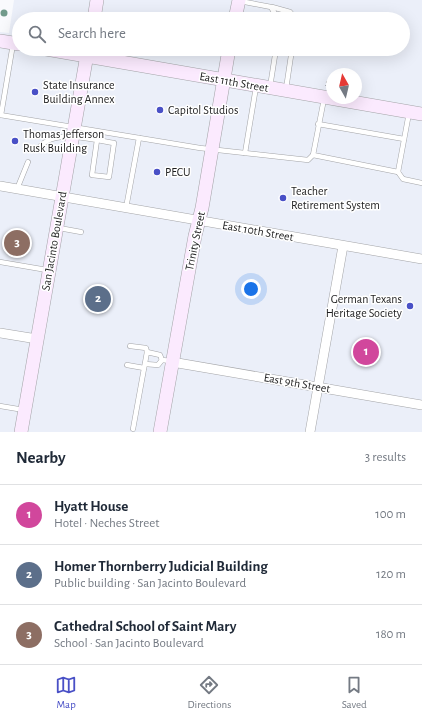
<!DOCTYPE html>
<meta charset="utf-8">
<style>
body{margin:0;font-family:"Alegreya Sans",sans-serif;background:#f2f2f3;color:#1f2937}
.compass{position:absolute;left:326px;top:68px;width:36px;height:36px;border-radius:50%;background:#fff;box-shadow:0 4px 16px #0002;rotate:352deg}
.you{position:absolute;left:251px;top:289px;width:14px;height:14px;margin:-10px;border:3px solid #fff;border-radius:50%;background:#1a73e8;box-shadow:0 0 0 6px #1a73e833}
.badge{display:grid;place-items:center;width:26px;height:26px;border-radius:50%;background:#4950c6;color:#fff;font-size:13px;font-weight:700}
.pin{position:absolute;translate:-50% -50%;border:2px solid #fff;box-shadow:0 1px 4px #0006}
.list{margin:0;padding:0;list-style:none}
h2{display:flex;justify-content:space-between;align-items:center;height:52px;margin:0;padding:0 16px;font-size:17px}
h2 small{font-size:13px;font-weight:400;color:#747a83}
.list li{display:grid;grid-template-columns:26px 1fr auto;gap:12px;align-items:center;box-sizing:border-box;height:60px;padding:0 16px;border-top:1px solid #e0e1e3}
.list b{display:block;font-size:15px;white-space:nowrap}
.list p{margin:0;font-size:13px;white-space:nowrap;color:#747a83}
.list em{font-size:13px;font-style:normal;color:#747a83}
.icon{flex:none;width:22px;height:22px;fill:none;stroke:currentColor;stroke-width:2;stroke-linecap:round;stroke-linejoin:round}
.map{position:relative;flex:none;width:422px;height:432px;overflow:hidden}
.search{position:absolute;background:#fff;box-shadow:0 4px 16px #0002;left:12px;right:12px;top:12px;height:44px;display:flex;align-items:center;gap:10px;box-sizing:border-box;padding:0 14px;border-radius:22px;color:#747a83;font-size:15px}
.sheet{height:232px;background:#fff}
nav{display:flex;justify-content:space-around;align-items:center;box-sizing:border-box;height:56px;border-top:1px solid #e0e1e3;background:#fff;font-size:11px;color:#747a83}
nav a{display:grid;justify-items:center;gap:2px}
nav .on{color:#4950c6}
.map>svg:first-child{display:block}
</style>
<div class="map">
<svg width="422" height="432" viewBox="0 0 422 432">
<rect width="100%" height="100%" fill="#f9fafd"/>
<path fill="#ebeff9" fill-rule="evenodd" d="M 14,0 L 422,0 L 422,432 L 0,432 L 0,32 L 9,33 ZM 19,19 L 403,19 L 403,49 L 19,49 ZM 332,74 L 356,74 L 356,98 L 332,98 Z"/>
<g fill="none" stroke-linecap="round" stroke-linejoin="round">
<defs>
<g id="service">
<path d="M 240,1 L 271,7 L 278,19"/>
<path d="M 272,7 L 290,12 L 296,19"/>
<path d="M 110,59 L 112,49"/>
<path d="M 270,87 L 276,49"/>
<path d="M 286,89 L 292,49"/>
<path d="M 324,99 L 313,155 L 398,172 L 403,179 L 422,183"/>
<path d="M 0,115 L 200,148 L 308,160 L 313,155"/>
<path d="M 1,115 L 13,44"/>
<path d="M 318,124 L 404,139"/>
<path d="M 37,149 C 40,147 43,143 47,141 C 64,132 96,140 114,143 L 109,177 L 92,175 L 97,140"/>
<path d="M 245,153 L 256,87"/>
<path d="M 398,172 L 409,113"/>
<path d="M 17,189 L 28,162"/>
<path d="M 126,208 L 139,138"/>
<path d="M 59,228 L 81,232"/>
<path d="M 0,262 L 47,270"/>
<path d="M 130,346 L 146,348 L 147,352"/>
<path d="M 145,364 L 158,365 L 162,360"/>
<path d="M 127,365 L 144,368"/>
<path d="M 0,406 L 24,410"/>
<path d="M 133,429 L 147,352 L 160,355 L 162,360 L 171,361"/>
</g>
<g id="minor">
<path d="M 0,186 L 422,259"/>
<path d="M 0,333 L 37,339"/>
<path d="M 172,362 L 422,405"/>
<path d="M 310,432 L 343,246"/>
</g>
<g id="secondary">
<path d="M 94,19 L 97,0"/>
<path d="M 235,19 L 239,0"/>
<path d="M 0,41 L 19,44"/>
<path d="M 46,49 L 422,114"/>
<path d="M 21,432 L 88,49"/>
<path d="M 160,432 L 195,236 L 202,208 L 229,49"/>
</g>
</defs>
<use href="#service" stroke="#a3a4a7" stroke-width="5.5"/>
<use href="#minor" stroke="#a3a4a7" stroke-width="10"/>
<use href="#secondary" stroke="#a3a4a7" stroke-width="14"/>
<g stroke="#98999b" stroke-width="1.5" stroke-dasharray="1 3" stroke-linecap="butt">
<path d="M 330,82 L 332,75"/>
<path d="M 326,86 L 326,82 L 332,83"/>
</g>
<use href="#service" stroke="#fff" stroke-width="4.5"/>
<use href="#minor" stroke="#fff" stroke-width="9"/>
<use href="#secondary" stroke="#fbeafe" stroke-width="13"/>
</g>
<circle fill="#719a8b" cx="4" cy="13" r="3.5"/>
<g fill="#4950c6" stroke="#fff" stroke-width="1.5">
<circle cx="35" cy="92" r="4"/>
<circle cx="160" cy="110" r="4"/>
<circle cx="15" cy="141" r="4"/>
<circle cx="157" cy="172" r="4"/>
<circle cx="283" cy="198" r="4"/>
<circle cx="410" cy="306" r="4"/>
</g>
<g text-anchor="middle" dominant-baseline="central" stroke-width="3" stroke-linejoin="round" paint-order="stroke">
<g font-size="12" fill="#1e1e1f" stroke="#fff">
<text transform="translate(234 82) rotate(10)">East 11th Street</text>
<text transform="translate(258 231) rotate(10)">East 10th Street</text>
<text transform="translate(54 241) rotate(-80)">San Jacinto Boulevard</text>
<text transform="translate(195 241) rotate(-78)">Trinity Street</text>
<text transform="translate(297 383) rotate(10)">East 9th Street</text>
</g>
<g font-size="12" fill="#1e1e1f" stroke="#fff" text-anchor="start">
<text x="43" y="85">State Insurance<tspan x="43" dy="14">Building Annex</tspan></text>
<text x="168" y="110">Capitol Studios</text>
<text x="23" y="134">Thomas Jefferson<tspan x="23" dy="14">Rusk Building</tspan></text>
<text x="165" y="172">PECU</text>
<text x="291" y="191">Teacher<tspan x="291" dy="14">Retirement System</tspan></text>
<text x="402" y="299" text-anchor="end">German Texans<tspan x="402" dy="14">Heritage Society</tspan></text>
</g>
</g>
</svg>
<svg class="compass" viewBox="-18 -18 36 36"><path d="M0-13l5 13h-10z" fill="#e53935"/><path d="M0 13l5-13h-10z" fill="#747a83"/></svg>
<div class="you"></div>
<div class="pin badge" style="left:366px;top:352px;background:#d1479c">1</div>
<div class="pin badge" style="left:98px;top:299px;background:#5c6f8a">2</div>
<div class="pin badge" style="left:17px;top:243px;background:#8d6e63">3</div>
<div class="search"><svg class="icon" aria-label="search" viewBox="0 0 24 24"><circle cx="10" cy="10" r="6"/><path d="M15 15l6 6"/></svg>Search here</div>
</div>
<section class="sheet">
<h2>Nearby<small>3 results</small></h2>
<ul class="list">
<li><span class="badge" style="background:#d1479c">1</span><div><b>Hyatt House</b><p>Hotel · Neches Street</p></div><em>100 m</em></li>
<li><span class="badge" style="background:#5c6f8a">2</span><div><b>Homer Thornberry Judicial Building</b><p>Public building · San Jacinto Boulevard</p></div><em>120 m</em></li>
<li><span class="badge" style="background:#8d6e63">3</span><div><b>Cathedral School of Saint Mary</b><p>School · San Jacinto Boulevard</p></div><em>180 m</em></li>
</ul>
</section>
<nav>
<a class="on"><svg class="icon" aria-label="map" viewBox="0 0 24 24"><path d="M3 6l6-2 6 2 6-2v14l-6 2-6-2-6 2zM9 4v14M15 6v14"/></svg>Map</a>
<a><svg class="icon" aria-label="directions" viewBox="0 0 24 24"><path d="M12 3l9 9-9 9-9-9zM9 14v-3h6M13 9l2 2-2 2"/></svg>Directions</a>
<a><svg class="icon" aria-label="saved" viewBox="0 0 24 24"><path d="M7 4h10v16l-5-4-5 4z"/></svg>Saved</a>
</nav>
